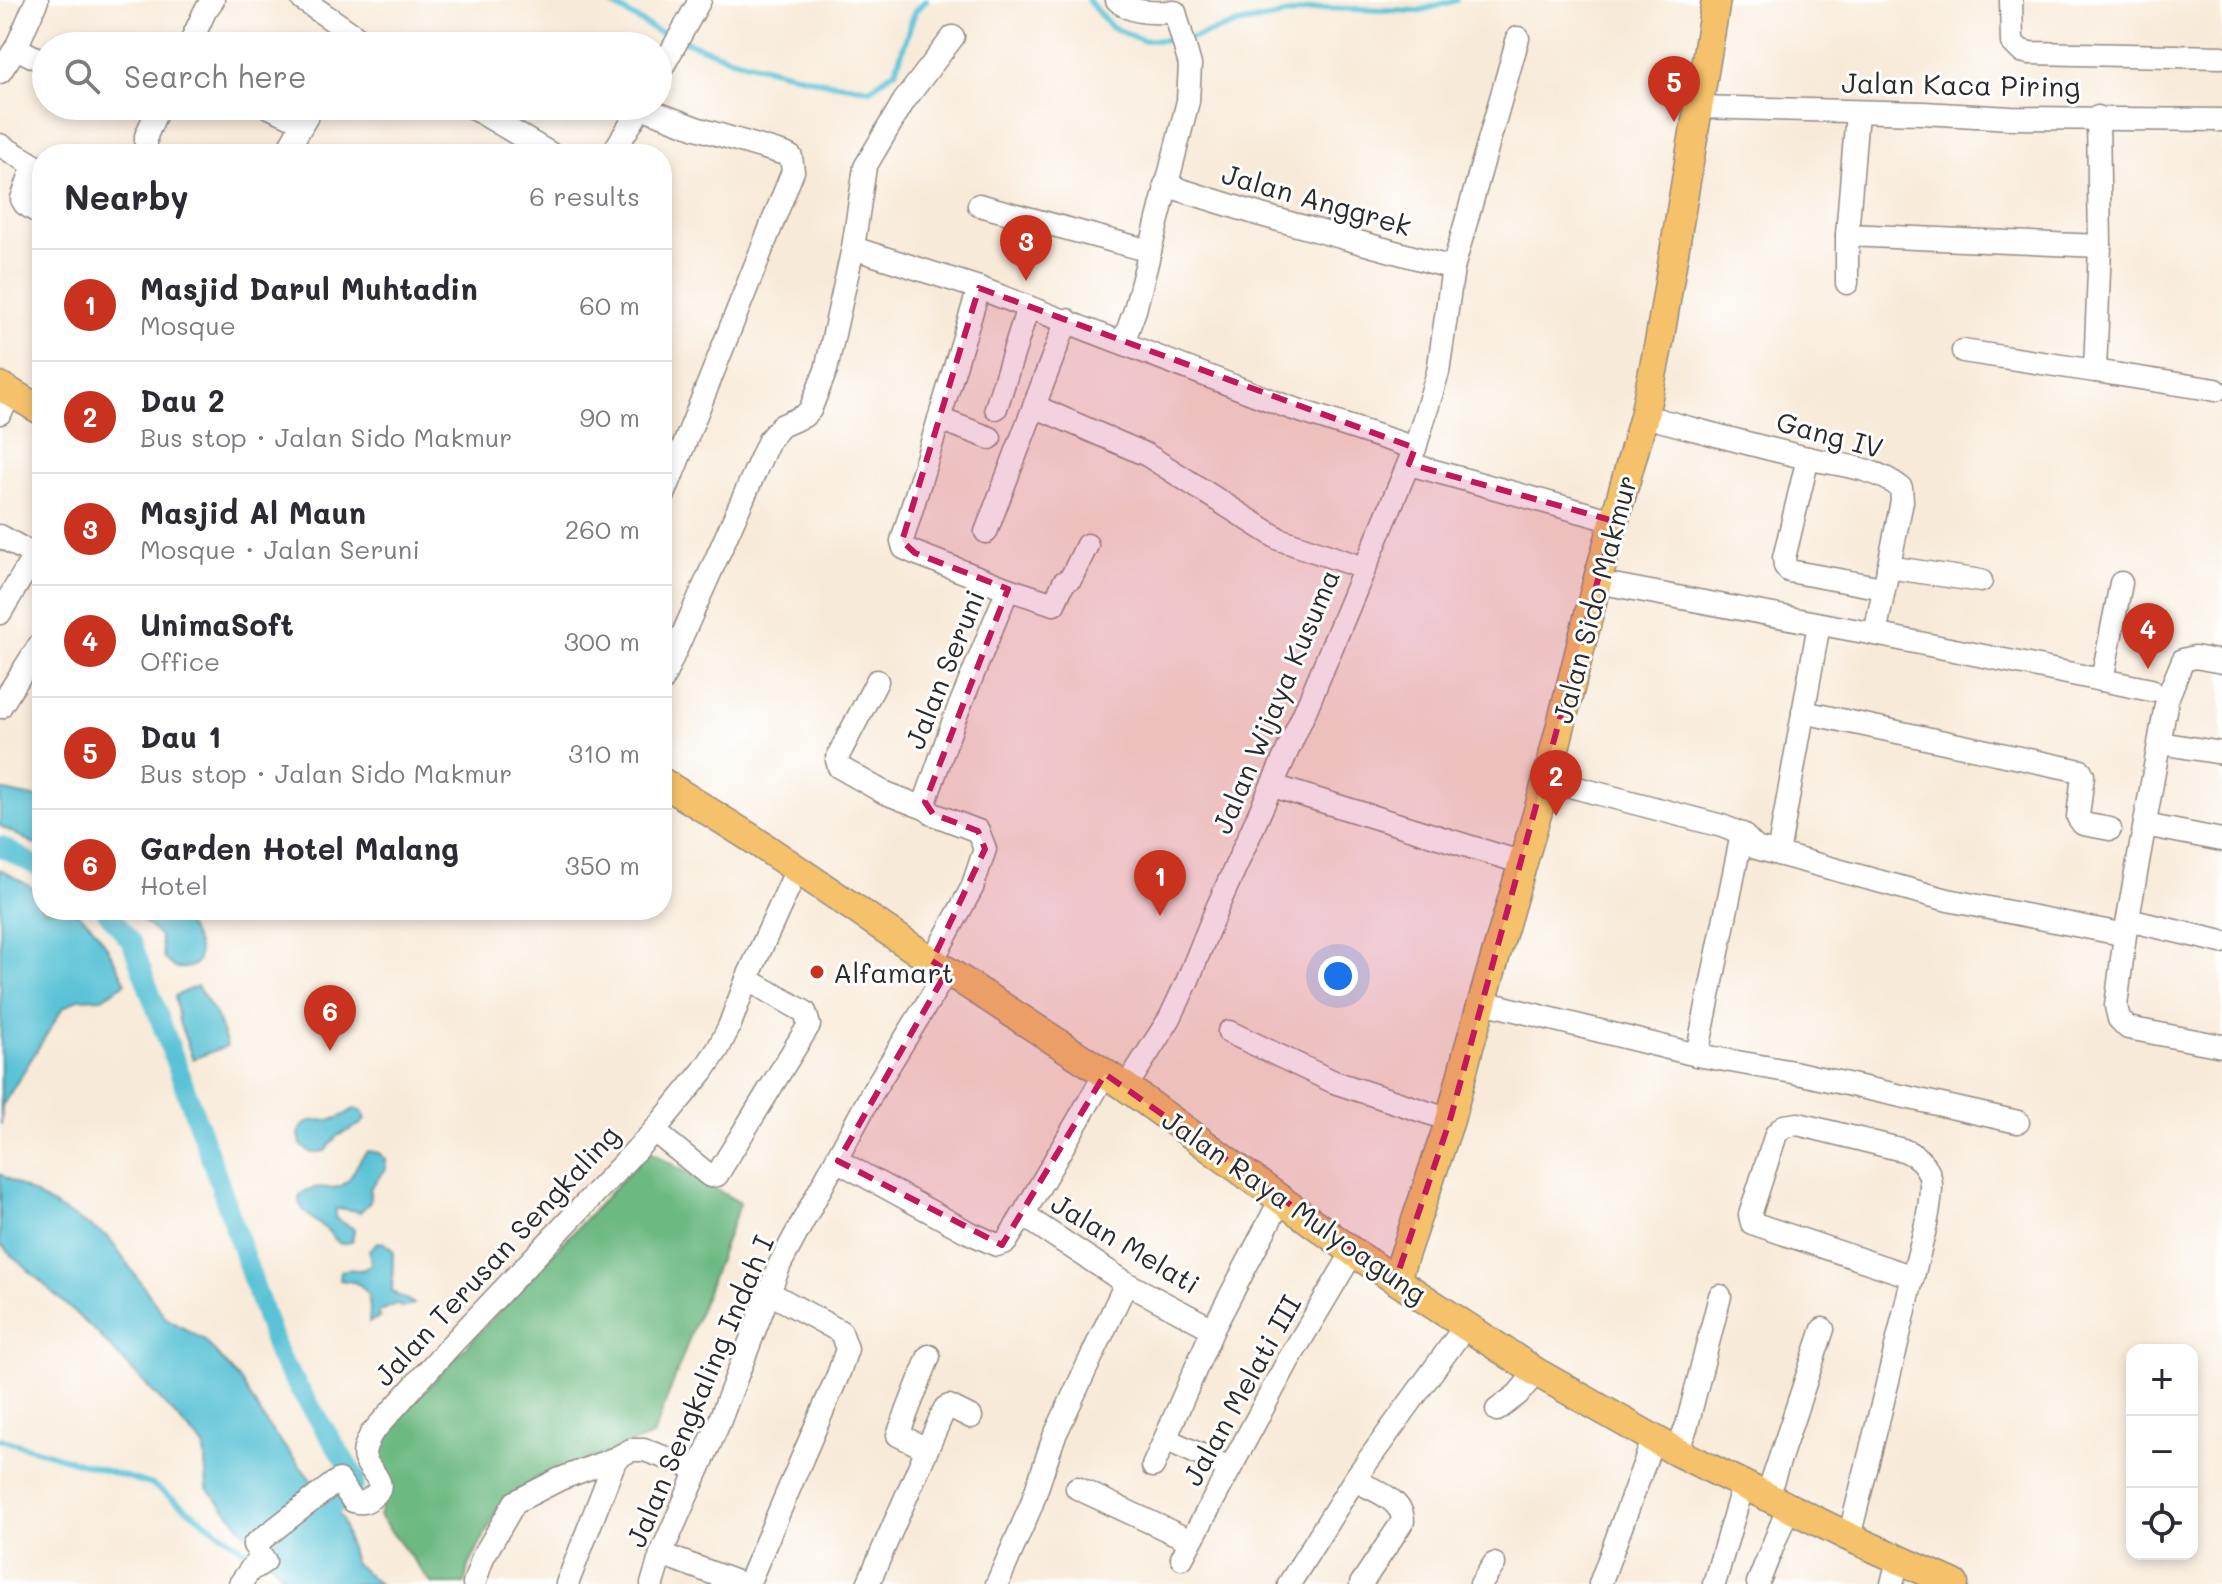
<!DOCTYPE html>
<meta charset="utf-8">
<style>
body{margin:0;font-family:Mali,sans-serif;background:#f7f7f7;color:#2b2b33}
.controls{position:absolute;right:24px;bottom:24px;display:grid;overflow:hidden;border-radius:16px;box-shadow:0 4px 12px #0003}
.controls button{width:72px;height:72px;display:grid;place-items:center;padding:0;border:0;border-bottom:2px solid #e1e1e2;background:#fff;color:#2b2b33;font:40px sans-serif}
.you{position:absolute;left:1338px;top:976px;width:28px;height:28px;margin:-20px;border:6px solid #fff;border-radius:50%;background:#1a73e8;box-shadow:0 0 0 12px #1a73e833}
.badge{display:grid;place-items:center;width:52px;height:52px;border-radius:50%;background:#c8321e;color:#fff;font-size:26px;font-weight:700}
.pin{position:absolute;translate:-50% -66px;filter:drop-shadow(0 2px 4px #0008)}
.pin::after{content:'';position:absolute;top:42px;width:28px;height:24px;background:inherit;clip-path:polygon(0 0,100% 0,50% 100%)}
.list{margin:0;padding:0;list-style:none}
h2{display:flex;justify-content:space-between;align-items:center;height:104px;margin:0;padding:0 32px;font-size:34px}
h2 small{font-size:26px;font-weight:400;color:#7c7c81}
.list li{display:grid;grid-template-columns:52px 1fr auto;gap:24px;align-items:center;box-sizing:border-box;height:112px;padding:0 32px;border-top:2px solid #e1e1e2}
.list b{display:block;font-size:30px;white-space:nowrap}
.list p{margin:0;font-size:26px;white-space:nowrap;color:#7c7c81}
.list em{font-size:26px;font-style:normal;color:#7c7c81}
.icon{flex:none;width:44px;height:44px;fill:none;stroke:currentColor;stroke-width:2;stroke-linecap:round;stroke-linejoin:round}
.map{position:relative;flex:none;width:2222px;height:1584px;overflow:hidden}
.search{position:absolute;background:#fff;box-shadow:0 4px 12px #0003;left:32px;top:32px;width:640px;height:88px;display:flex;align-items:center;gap:20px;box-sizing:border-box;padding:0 28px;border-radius:44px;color:#7c7c81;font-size:30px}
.panel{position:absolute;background:#fff;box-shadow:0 4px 12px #0003;left:32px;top:144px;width:640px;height:776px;border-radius:32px}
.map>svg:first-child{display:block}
</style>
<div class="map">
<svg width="2222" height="1584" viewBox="0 0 2222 1584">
<rect width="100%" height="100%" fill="#fff"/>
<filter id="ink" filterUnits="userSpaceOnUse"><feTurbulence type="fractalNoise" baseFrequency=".0125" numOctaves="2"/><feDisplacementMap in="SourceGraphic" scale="16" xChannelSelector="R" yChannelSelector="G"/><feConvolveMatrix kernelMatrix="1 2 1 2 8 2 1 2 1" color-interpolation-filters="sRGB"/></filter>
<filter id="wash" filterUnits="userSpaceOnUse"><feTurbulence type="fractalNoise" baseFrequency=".006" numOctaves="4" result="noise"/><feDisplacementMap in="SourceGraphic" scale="32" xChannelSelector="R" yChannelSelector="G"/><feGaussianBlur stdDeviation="1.8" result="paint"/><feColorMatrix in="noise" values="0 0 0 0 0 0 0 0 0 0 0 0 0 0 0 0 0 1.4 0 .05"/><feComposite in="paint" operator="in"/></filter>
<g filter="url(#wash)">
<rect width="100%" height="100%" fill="#f8ead8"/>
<path fill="#6db982" stroke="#4c7256" stroke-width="2" d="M 649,1151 L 740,1203 L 653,1436 L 534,1479 L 497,1511 L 467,1570 L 465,1584 L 432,1584 L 379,1516 C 389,1486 384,1473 375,1444 Z"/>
<g fill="#5ac2d6" stroke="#427680" stroke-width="2">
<path d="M 0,790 L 42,799 L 42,848 L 0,826 Z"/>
<path d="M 0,869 L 42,893 L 42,910 C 50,910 60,908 68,910 C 95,916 114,960 126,983 L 102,998 L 78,999 L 63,1008 L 2,1106 L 1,1125 Z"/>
<path d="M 148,910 L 172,910 C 191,924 220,972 175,968 L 164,959 L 160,936 L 142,920 Z"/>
<path d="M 197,986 L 216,1015 L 227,1046 L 193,1059 L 179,1022 L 175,996 Z"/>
<path d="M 355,1109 L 362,1111 L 365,1119 L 361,1124 L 337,1136 L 325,1151 L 311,1153 L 301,1146 L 299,1133 C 306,1116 316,1122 331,1120 C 339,1119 348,1112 355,1109 Z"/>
<path d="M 368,1151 L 379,1153 L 386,1160 L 386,1169 L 370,1188 L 370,1202 L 360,1212 L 346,1209 L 336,1209 L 335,1218 L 354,1229 L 352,1242 L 340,1244 C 335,1240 332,1235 327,1230 C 320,1224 280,1200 310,1189 C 320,1185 331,1191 341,1186 C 355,1178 356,1160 368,1151 Z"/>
<path d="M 0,1174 L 108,1237 L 166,1318 L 204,1340 L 240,1380 L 268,1426 L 342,1519 L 354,1563 L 379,1584 L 290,1584 L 207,1488 L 204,1446 L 98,1334 L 0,1244 Z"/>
<path d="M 377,1242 L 385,1243 L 393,1251 L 392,1291 C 399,1299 407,1298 414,1304 L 402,1308 L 396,1304 L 378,1312 L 380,1317 L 369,1322 C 371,1308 371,1286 353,1282 C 349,1281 344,1281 340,1280 L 341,1271 C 353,1266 362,1276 371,1263 L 369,1251 Z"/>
</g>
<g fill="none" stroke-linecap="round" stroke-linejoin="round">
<g stroke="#5ac2d6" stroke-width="6">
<path d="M 605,0 L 655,30 L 729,58 L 823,82 L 870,89 L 896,70 L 915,11 L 926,0"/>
<path d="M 1088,0 L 1111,27 L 1142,40 L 1177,40"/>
<path d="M 1188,39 L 1237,24 L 1321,8 L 1419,11 L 1456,0"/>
<path d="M 0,1439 L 153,1485 L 248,1552"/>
</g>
<g stroke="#5ac2d6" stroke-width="20">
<path d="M 0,846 L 42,869"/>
<path d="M 106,910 L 132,943 L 216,1173 L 279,1357 L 355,1477 L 353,1489 L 314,1523"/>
</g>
</g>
</g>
<g filter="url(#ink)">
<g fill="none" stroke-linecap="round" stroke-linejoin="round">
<defs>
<g id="minor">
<path d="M 303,0 L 370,46"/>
<path d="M 1117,0 C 1133,15 1154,12 1175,12 L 1190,65 L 1188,101 L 1135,310 L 1123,343"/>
<path d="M 2011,0 L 2012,42 L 2021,51 L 2030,53 L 2222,57"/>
<path d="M 189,46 L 205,11 L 213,0"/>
<path d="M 16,48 L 46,63"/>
<path d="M 0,72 L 16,48 L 37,0"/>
<path d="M 658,75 L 700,0"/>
<path d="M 267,106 L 303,122"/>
<path d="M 470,106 L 551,154"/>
<path d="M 641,107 L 696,128 L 785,154 L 791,157 L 793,171 L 662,500"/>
<path d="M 1698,107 L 1923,113 L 2011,118 L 2222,120"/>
<path d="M 0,145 L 34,165 L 22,199 L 25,204 L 42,215"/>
<path d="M 146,154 L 146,136 L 159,106"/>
<path d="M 285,154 L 313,106"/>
<path d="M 612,154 L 642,106"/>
<path d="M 1165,185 L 1261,215 L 1453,268"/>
<path d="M 979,205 L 1150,251"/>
<path d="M 1847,235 L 2100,246"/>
<path d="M 853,248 L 979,288 L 1288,407 L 1415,448"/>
<path d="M 1847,283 L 1847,235 L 1857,112"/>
<path d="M 1963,351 L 2095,371 L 2100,246 L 2098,117"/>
<path d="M 2095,371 L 2216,390"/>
<path d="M 1034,406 L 1147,455 L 1279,539 L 1364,568"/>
<path d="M 996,408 L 1028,307"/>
<path d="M 0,413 L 12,393"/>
<path d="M 1644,416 C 1698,430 1752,445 1807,458 C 1837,465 1876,467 1901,488 L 1902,501 L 1875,634"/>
<path d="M 939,419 L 990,438"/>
<path d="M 1808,458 L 1784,558 L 1785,566 L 1789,571 L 1883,588"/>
<path d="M 1409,464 L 1614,521"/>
<path d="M 986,532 L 1067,320"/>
<path d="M 0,536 L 34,555"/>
<path d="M 1888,567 L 1981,581"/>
<path d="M 1597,582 L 1875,634 L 2151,690"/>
<path d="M 1008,589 L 1054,604 L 1064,582 L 1071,578 L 1087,545"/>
<path d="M 0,613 L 42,543"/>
<path d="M 2222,662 L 2195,657 L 2183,660 L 2167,699 L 2125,935 L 2116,1006 L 2119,1019 L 2128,1028 L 2222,1046"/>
<path d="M 2102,680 L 2121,583"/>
<path d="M 662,681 L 769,440 L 781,426 L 804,416 L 810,410 L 826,370 L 853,248 L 865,167 L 904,101 L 953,37"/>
<path d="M 877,681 L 839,754 L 837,760 L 839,767 L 883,792 L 927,809"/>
<path d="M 0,707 L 42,641"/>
<path d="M 1803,712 L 2081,771 L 2083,775 L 2078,817 L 2083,824 L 2110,829"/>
<path d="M 2160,743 L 2222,753"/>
<path d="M 1547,780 L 1722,826 L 1742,834 L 1756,848 L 1948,900 L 2116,933"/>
<path d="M 1273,786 L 1523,863"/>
<path d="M 2145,825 L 2222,840"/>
<path d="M 1778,854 L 1819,624"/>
<path d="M 2128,920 L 2222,942"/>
<path d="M 932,961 L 972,888 L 985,849 L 978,831 L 933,814 L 927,809 L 925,802 L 954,720 L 1008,589 L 915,553 L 904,548 L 902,541 L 979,288"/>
<path d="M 1483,1002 L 1697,1055 L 1793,1072 L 2018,1122"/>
<path d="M 1229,1032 L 1334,1082 L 1450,1120"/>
<path d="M 1697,1055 L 1742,834"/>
<path d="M 1105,1074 L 1023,1215 L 1126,1283 L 1213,1329"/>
<path d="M 1126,1087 L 1170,1018 L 1187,982 L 1217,908 L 1306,709 L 1415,448 L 1438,372 L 1453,268 L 1518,38"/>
<path d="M 654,1131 L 710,1176 L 717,1175 L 809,1025 L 805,1012 L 747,979"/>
<path d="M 838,1161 L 966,1231 L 997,1245 L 1006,1242 L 1023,1215"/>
<path d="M 1497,1410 L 1518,1394 L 1536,1372"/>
<path d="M 927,1449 L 898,1435 L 929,1356"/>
<path d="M 1677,1452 L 1687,1425 L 1720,1296"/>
<path d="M 1153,1466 L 1165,1439"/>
<path d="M 1230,1468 L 1165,1439 L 1213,1329 L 1281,1199"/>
<path d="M 1077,1488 L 1191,1541"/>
<path d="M 1767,1497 L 1823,1329"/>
<path d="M 1849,1537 C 1870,1454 1891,1371 1910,1288 C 1917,1259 1931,1214 1931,1186 C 1931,1168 1919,1156 1903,1150 L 1798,1124 L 1784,1126 L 1776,1134 L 1750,1215 L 1752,1223 L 1913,1277"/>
<path d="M 661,1554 L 742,1584"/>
<path d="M 1182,1558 L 1288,1361 L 1353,1252"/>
<path d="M 1758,1583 L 1788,1508"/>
<path d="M 240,1584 L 253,1566 L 256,1567 L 265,1561 L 254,1545 L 333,1484 L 339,1480 L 353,1501 C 361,1503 365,1503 371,1498 C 391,1484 371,1474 365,1459 C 362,1451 368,1441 371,1434 L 450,1346 L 654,1131 L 703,1071 L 718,1049 L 729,1027 L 747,979 L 797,869"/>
<path d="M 474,1584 L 483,1557 L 515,1502 L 560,1479 L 616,1458 L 631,1450 L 644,1450 L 697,1469"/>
<path d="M 567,1584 L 616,1458"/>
<path d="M 652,1584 L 661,1554 L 718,1425 L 780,1264 L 873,1091 L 947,971"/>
<path d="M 748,1584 L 838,1375 L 847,1349 L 841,1332 L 768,1292"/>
<path d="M 868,1584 L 945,1408 L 949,1406 L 971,1417"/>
<path d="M 997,1584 L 1031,1506 L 1054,1437 L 1126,1283"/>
<path d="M 1289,1584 L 1354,1480"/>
<path d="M 1361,1584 L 1403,1521 C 1403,1499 1371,1489 1354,1480 L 1466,1325"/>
<path d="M 1481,1584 L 1494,1564"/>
<path d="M 1600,1584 L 1653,1440"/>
<path d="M 1714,1584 L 1743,1485"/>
<path d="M 1892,1584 L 1898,1559"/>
</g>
<g id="major">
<path d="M 0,386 L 42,411"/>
<path d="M 662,782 L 751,838 L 932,961 L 1126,1087 L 1353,1252 L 1536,1372 L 1677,1452 L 1849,1537 L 1954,1584"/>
<path d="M 1396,1279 L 1450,1120 L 1469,1047 L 1547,780 L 1597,582 L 1644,416 L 1660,337 L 1716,0"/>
</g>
</defs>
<use href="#minor" stroke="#928a82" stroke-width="25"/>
<use href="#major" stroke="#928a82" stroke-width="31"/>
<use href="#minor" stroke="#fff" stroke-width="22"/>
<use href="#major" stroke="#f5c16b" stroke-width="28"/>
</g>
</g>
<path fill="#c2185b" fill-opacity="0.2" stroke="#c2185b" stroke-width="6" stroke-dasharray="16 10" stroke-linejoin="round" d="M 979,288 L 1415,448 L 1409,464 L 1614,521 L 1450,1120 L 1396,1279 L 1105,1074 L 1002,1245 L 838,1161 L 947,971 L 932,961 L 985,849 L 978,831 L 933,814 L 925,802 L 1008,589 L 915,553 L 902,541 Z"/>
<circle fill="#c8321e" stroke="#fff" stroke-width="3" cx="817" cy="972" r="8"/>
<g text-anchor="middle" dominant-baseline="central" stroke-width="6" stroke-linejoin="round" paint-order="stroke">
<g font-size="28" fill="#2b2b2b" stroke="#fff">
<text transform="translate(1961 84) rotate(1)">Jalan Kaca Piring</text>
<text transform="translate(1317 199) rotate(16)">Jalan Anggrek</text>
<text transform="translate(1830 434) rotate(15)">Gang IV</text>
<text transform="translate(1594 599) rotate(-75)">Jalan Sido Makmur</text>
<text transform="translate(944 669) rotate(-68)">Jalan Seruni</text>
<text transform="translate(1275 701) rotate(-67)">Jalan Wijaya Kusuma</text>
<text transform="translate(1295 1206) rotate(35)">Jalan Raya Mulyoagung</text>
<text transform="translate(1126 1243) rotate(31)">Jalan Melati</text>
<text transform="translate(496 1255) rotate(-47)">Jalan Terusan Sengkaling</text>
<text transform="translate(1241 1390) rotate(-61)">Jalan Melati III</text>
<text transform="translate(699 1391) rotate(-67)">Jalan Sengkaling Indah I</text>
</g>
<g font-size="28" fill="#2b2b2b" stroke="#fff" text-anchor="start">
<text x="833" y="972">Alfamart</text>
</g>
</g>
</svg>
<div class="controls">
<button>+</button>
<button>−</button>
<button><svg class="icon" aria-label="locate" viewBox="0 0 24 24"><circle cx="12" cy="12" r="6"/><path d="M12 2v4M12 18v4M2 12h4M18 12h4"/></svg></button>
</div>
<div class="you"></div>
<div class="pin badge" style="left:1160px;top:916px">1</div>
<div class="pin badge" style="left:1556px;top:816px">2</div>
<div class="pin badge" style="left:1026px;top:281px">3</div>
<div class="pin badge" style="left:2148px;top:669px">4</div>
<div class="pin badge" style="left:1674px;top:122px">5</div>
<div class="pin badge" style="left:330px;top:1051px">6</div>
<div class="search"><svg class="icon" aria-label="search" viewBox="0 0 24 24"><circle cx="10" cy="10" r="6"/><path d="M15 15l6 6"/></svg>Search here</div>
<section class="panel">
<h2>Nearby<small>6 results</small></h2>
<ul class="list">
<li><span class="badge">1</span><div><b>Masjid Darul Muhtadin</b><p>Mosque</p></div><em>60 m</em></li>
<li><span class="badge">2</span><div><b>Dau 2</b><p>Bus stop · Jalan Sido Makmur</p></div><em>90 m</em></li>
<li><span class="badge">3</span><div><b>Masjid Al Maun</b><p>Mosque · Jalan Seruni</p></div><em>260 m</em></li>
<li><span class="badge">4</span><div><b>UnimaSoft</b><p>Office</p></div><em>300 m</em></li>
<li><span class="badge">5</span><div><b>Dau 1</b><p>Bus stop · Jalan Sido Makmur</p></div><em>310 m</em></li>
<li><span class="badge">6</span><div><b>Garden Hotel Malang</b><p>Hotel</p></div><em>350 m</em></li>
</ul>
</section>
</div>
